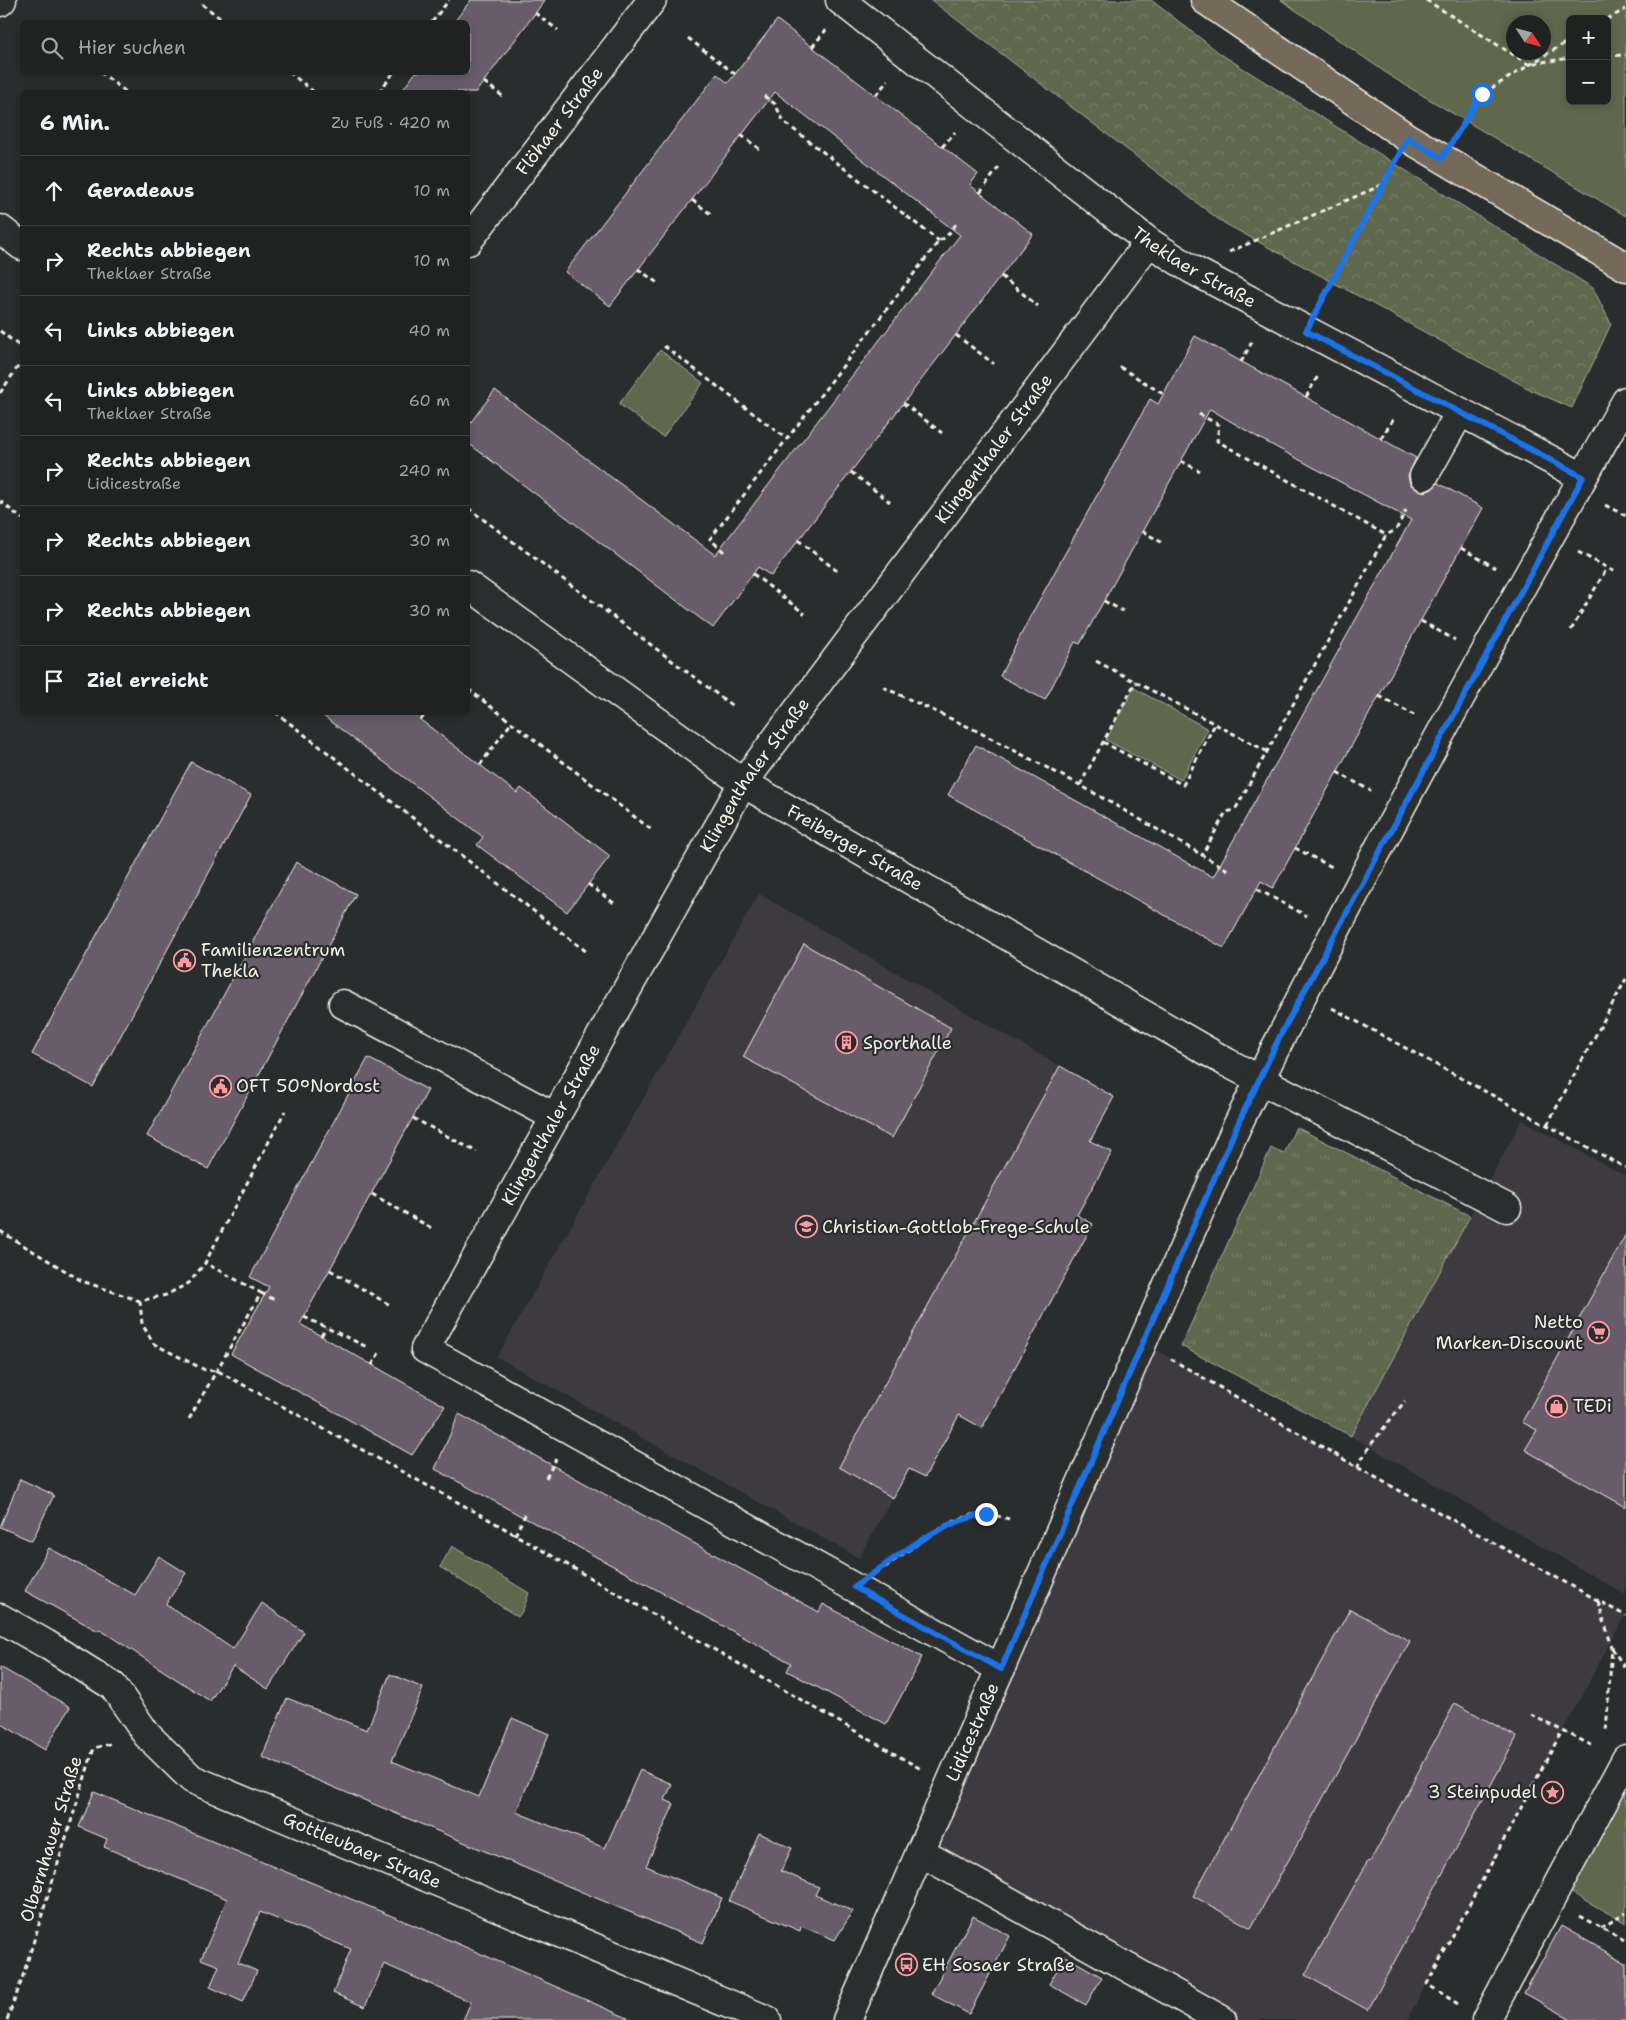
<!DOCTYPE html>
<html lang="de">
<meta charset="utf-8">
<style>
body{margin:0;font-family:"Shantell Sans",sans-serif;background:#2d2f2f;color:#f1f3f6}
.controls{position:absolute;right:15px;top:15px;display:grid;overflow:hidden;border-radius:8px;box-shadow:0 2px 8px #0003}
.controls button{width:45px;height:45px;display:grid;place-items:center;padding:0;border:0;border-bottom:1px solid #3d3f40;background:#202222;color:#f1f3f6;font:25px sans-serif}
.compass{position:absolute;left:1506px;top:15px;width:45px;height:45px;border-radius:50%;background:#202222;box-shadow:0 2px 8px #0003;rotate:126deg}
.stop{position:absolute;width:15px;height:15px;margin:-11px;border:4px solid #1a73e8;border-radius:50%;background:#fff}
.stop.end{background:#1a73e8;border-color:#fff;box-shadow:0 1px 5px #0008}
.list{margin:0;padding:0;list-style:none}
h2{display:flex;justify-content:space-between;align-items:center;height:65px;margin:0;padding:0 20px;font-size:21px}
h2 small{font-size:16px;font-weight:400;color:#a2a4a5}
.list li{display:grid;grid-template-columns:32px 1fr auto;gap:15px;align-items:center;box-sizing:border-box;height:70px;padding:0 20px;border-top:1px solid #3d3f40}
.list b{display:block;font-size:19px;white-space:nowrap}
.list p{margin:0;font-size:16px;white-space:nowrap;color:#a2a4a5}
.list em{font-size:16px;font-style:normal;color:#a2a4a5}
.icon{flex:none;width:28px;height:28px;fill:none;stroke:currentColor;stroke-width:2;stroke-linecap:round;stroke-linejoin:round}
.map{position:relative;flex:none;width:1626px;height:2020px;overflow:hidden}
.search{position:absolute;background:#202222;box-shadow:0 2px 8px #0003;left:20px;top:20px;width:450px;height:55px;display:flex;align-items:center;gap:12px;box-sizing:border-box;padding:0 18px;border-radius:8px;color:#a2a4a5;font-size:19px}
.panel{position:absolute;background:#202222;box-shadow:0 2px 8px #0003;left:20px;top:90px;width:450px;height:625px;border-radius:8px}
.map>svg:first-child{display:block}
</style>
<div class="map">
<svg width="1626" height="2020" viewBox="0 0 1626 2020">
<defs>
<pattern id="grass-tufts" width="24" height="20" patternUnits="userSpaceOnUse" patternTransform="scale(1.25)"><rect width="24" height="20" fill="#5e674d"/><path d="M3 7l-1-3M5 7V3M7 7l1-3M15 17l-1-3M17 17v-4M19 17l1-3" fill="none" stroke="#767d67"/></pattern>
<pattern id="forest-crowns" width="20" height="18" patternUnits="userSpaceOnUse" patternTransform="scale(1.25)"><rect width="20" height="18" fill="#5e674d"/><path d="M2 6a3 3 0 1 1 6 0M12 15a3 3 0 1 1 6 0" fill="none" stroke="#767d67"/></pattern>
</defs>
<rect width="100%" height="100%" fill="#2a2d2e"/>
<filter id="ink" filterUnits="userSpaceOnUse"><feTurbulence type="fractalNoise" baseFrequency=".02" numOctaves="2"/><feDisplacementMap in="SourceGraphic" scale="10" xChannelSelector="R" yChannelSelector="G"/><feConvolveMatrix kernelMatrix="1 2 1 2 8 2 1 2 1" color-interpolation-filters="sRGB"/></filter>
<g filter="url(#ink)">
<g fill="#3c3b40">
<path d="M 759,894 L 1114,1097 L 859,1558 L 497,1357 Z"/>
<path d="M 1522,1120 L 1626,1176 L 1626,1595 L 1351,1436 Z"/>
<path d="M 1143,1342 L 1357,1467 L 1625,1615 L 1407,2020 L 1222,2020 L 920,1852 Z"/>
</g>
<path fill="url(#grass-tufts)" stroke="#a9ac9a" d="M 1296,1127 L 1470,1216 L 1351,1436 L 1181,1346 L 1271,1148 L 1284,1154 Z"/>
<path fill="url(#forest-crowns)" stroke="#a9ac9a" d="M 931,0 L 1151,0 L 1222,55 L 1593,288 L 1611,324 L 1572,408 L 1531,390 L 1222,222 Z"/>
<g fill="#5e674d" stroke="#a9ac9a" fill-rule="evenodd">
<path d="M 1281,0 L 1626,0 L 1626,216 L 1395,79 ZM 1570,19 L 1607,19 L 1607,101 L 1570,101 ZM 1544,22 L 1544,52 L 1514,52 L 1514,22 Z"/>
<path d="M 660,350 L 703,383 L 663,437 L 619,404 Z"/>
<path d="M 1134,688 L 1208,729 L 1181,780 L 1106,740 Z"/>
<path d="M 452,1546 L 529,1593 L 523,1610 L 518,1617 L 440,1567 Z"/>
<path d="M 1626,1789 L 1626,1923 L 1570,1892 Z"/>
</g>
<g fill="#675c6b" stroke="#f4f1e8">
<path d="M 471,0 L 545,0 L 476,92 L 401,92 L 416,72 L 468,72 L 468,22 L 454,22 Z"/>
<path d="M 777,20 L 978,174 L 970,185 L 1033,234 L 771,576 L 758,567 L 713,628 L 468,443 L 468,426 L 495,390 L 715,555 L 960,235 L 775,92 L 610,306 L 565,272 L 717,74 L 728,83 Z"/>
<path d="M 1195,336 L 1416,458 L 1408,476 L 1410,484 L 1416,489 L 1425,492 L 1432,489 L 1438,483 L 1483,508 L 1273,888 L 1261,881 L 1224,948 L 948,795 L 976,745 L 1213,877 L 1411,520 L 1259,438 L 1210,409 L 1080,644 L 1075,642 L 1045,700 L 1000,676 L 1030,617 L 1150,399 L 1158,404 Z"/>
<path d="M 318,712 L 410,712 L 517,793 L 521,788 L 610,856 L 567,912 L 477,845 L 483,837 Z"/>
<path d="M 191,762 L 251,795 L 93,1087 L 32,1054 Z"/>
<path d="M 296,862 L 356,894 L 208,1169 L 147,1136 Z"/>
<path d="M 804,944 L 951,1028 L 892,1138 L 743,1057 Z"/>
<path d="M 368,1058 L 428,1090 L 300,1324 L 445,1406 L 412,1455 L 231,1354 L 269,1287 L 250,1277 Z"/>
<path d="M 1060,1066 L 1114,1097 L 1090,1141 L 1112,1152 L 1077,1215 L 1093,1224 L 982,1428 L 959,1415 L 925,1477 L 909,1469 L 893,1498 L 839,1467 Z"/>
<path d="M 1626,1234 L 1626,1507 L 1525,1450 L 1537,1430 L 1522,1422 Z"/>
<path d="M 459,1414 L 819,1612 L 823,1604 L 922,1657 L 886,1724 L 787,1671 L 791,1663 L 435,1469 Z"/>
<path d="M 20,1479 L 54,1495 L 32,1541 L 0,1527 Z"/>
<path d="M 49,1548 L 135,1595 L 159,1556 L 186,1573 L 166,1604 L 233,1649 L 262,1603 L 304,1632 L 268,1689 L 233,1666 L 210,1701 L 99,1629 L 98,1631 L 25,1591 Z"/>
<path d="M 1350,1609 L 1410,1641 L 1251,1928 L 1193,1896 Z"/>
<path d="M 0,1667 L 70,1707 L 45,1750 L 0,1723 Z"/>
<path d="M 390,1674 L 423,1688 L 392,1761 L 479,1797 L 512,1718 L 549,1734 L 516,1812 L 605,1848 L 640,1770 L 672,1784 L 665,1800 L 674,1804 L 646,1866 L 722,1898 L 703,1943 L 262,1757 L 287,1698 L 367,1730 Z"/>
<path d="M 1455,1703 L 1517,1737 L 1368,2010 L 1305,1975 L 1368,1861 L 1370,1862 Z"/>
<path d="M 94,1792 L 447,1939 L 632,2020 L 463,2020 L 471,2002 L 384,1964 L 365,2007 L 333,1993 L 351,1949 L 260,1912 L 238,1963 L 257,1971 L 243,2002 L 210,1987 L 219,1966 L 201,1959 L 227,1899 L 104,1847 L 107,1839 L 79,1827 Z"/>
<path d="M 759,1833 L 792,1848 L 781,1871 L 819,1887 L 815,1895 L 853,1911 L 835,1940 L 801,1926 L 800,1931 L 729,1901 Z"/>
<path d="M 973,1916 L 1010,1936 L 969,2014 L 931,1994 Z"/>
<path d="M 1561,1926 L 1626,1963 L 1626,2020 L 1573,2020 L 1524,1993 Z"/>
<path d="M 1065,1956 L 1102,1977 L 1086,2005 L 1049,1984 Z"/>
</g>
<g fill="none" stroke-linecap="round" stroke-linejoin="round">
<defs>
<g id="minor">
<path id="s1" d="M 840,0 L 1149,242 L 1191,269 L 1583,477"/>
<path d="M 0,2 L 2,0"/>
<path d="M 0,229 L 22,246"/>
<path id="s2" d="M 468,241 L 652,0"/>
<path d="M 1424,476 L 1460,412"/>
<path id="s3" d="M 468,585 L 743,783 L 1226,1062 L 1507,1208"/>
<path d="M 343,1004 L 555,1117"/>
<path id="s4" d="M 0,1618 L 46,1644 L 113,1686 L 147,1735 L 192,1779 L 767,2020"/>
<path id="s5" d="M 1001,1669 L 425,1349 L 743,783 L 1149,242"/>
<path d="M 920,1852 L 1222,2020"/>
<path id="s6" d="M 847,2020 L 1236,1128 C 1356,881 1491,640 1626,401"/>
<path d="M 1486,2020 L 1626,1759"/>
</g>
<path id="major" d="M 1205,0 L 1408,138 L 1626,267"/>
</defs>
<use href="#minor" stroke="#f4f1e8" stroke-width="31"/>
<use href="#major" stroke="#f4f1e8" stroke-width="31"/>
<g stroke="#f4f1e8" stroke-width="3" stroke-dasharray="5 4" stroke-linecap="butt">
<path d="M 1426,0 L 1528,64 L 1570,58"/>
<path d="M 202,4 L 225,22"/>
<path d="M 535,13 L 558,30"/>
<path d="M 1607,19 L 1626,9"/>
<path d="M 432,22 L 449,0"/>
<path d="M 688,38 L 735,74"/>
<path d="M 812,47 L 826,30"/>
<path d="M 1607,56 L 1626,55"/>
<path d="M 100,72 L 126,92"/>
<path d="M 289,72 L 314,92"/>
<path d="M 484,82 L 505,98"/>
<path d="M 379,92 L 394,72"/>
<path d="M 876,95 L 888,80"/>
<path d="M 764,96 L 775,104 L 784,122 L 939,241"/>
<path d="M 1459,131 L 1482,94 L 1570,40"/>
<path d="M 741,135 L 762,151"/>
<path d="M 942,147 L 955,132"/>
<path d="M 980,193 L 999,167"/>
<path d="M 692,200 L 712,215"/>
<path d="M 1229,252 L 1384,184"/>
<path d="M 638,269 L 659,284"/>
<path d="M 1001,276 L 1038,306"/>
<path d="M 1322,301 L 1393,167"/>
<path d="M 0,331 L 22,348"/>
<path d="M 956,335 L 994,364"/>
<path d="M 664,346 L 787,439"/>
<path d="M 1241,362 L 1253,340"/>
<path d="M 1120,367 L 1163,394"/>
<path d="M 0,393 L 22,361"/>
<path d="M 1306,397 L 1319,374"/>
<path d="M 903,403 L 942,433"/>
<path d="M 1199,414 L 1219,425 L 1217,441 L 1386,535"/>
<path d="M 1381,439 L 1395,416"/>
<path d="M 1181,461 L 1200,471"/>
<path d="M 851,472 L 890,502"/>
<path d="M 0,501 L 22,519"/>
<path d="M 1605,505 L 1626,516"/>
<path d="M 468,508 L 734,707"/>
<path d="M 1142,531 L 1161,542"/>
<path d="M 798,540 L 837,571"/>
<path d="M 1461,548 L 1496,568"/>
<path d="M 724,552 L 710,539 L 939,241 L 946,237 L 957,223"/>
<path d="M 1578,552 L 1617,573"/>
<path d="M 753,574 L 805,614"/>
<path d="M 1104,601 L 1123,611"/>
<path d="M 1421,621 L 1455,640"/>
<path d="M 1571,630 L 1607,568"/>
<path d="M 1096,661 L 1268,752"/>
<path d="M 883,687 L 975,730 L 1080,785 L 1202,855"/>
<path d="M 468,689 L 653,831"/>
<path d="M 1379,696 L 1414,715"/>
<path d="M 275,712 L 587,952"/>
<path d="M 421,720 L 426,712"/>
<path d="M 1103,742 L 1183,785 L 1215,724"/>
<path d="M 480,765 L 511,723"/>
<path d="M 1337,772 L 1371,791"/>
<path d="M 1080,785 L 1136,681"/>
<path d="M 1295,848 L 1332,867"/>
<path d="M 1228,870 L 1202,855 L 1226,812 L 1235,810 L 1386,535 L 1396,530 L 1406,510"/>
<path d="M 588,884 L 614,903"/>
<path d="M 1257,889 L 1307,916"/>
<path d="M 1332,1008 L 1626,1168"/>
<path d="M 413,1118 L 477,1152"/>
<path d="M 1547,1125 L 1626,979"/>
<path d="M 372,1194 L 433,1229"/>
<path d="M 0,1231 L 82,1281 L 140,1301 L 166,1295 L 189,1283 L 205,1263 L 285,1111"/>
<path d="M 330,1270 L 390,1305"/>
<path d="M 261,1293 L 275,1300"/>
<path d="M 140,1301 L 142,1324 L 154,1344 L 205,1370 L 218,1371 L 483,1516 L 921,1769"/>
<path d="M 304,1317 L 367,1347"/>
<path d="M 321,1336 L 326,1328"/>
<path d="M 1171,1359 L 1357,1467 L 1626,1616"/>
<path d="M 372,1365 L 379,1353"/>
<path d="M 189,1419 L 261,1293 L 205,1263"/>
<path d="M 1357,1467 L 1369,1447 L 1405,1401"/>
<path d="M 546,1478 L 556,1459"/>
<path d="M 515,1535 L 527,1511"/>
<path d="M 885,1567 C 911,1549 954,1512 986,1514 C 994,1515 1002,1517 1009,1519"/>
<path d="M 1598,1601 L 1612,1647 L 1606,1732"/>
<path d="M 1612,1648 L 1626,1670"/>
<path d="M 1531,1715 L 1595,1747"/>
<path d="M 1580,1916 L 1626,1941"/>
<path d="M 1601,1928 L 1626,1913"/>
<path d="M 1458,2004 L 1427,1984 L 1562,1731"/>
<path d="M 7,2020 L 21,1982 L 94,1748 L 113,1743"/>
</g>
<use href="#minor" stroke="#2a2d2e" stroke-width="28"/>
<use href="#major" stroke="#746a5a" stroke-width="28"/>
</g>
</g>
<g fill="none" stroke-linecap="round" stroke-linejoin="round" filter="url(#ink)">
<path stroke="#1a73e8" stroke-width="6" d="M 986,1514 C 937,1521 894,1560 854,1587 L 1001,1669 L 1236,1128 L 1282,1032 L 1583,477 L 1306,331 L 1408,138 L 1442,158 L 1482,94"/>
</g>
<defs>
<symbol id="civic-ring" viewBox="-11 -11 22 22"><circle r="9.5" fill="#2a2d2e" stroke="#ff9aa2" stroke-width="1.5"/><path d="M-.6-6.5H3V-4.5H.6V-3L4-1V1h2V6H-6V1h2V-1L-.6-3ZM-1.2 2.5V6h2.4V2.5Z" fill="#ff9aa2"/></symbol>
<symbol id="building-ring" viewBox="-11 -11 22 22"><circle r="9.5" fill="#2a2d2e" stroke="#ff9aa2" stroke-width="1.5"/><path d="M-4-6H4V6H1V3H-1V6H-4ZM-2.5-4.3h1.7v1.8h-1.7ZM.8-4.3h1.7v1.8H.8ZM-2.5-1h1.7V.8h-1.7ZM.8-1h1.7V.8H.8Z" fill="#ff9aa2"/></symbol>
<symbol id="school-ring" viewBox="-11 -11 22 22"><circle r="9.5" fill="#2a2d2e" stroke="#ff9aa2" stroke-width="1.5"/><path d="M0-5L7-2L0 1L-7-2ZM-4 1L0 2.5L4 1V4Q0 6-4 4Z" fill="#ff9aa2"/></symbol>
<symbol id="supermarket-ring" viewBox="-11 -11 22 22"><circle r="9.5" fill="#2a2d2e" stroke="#ff9aa2" stroke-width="1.5"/><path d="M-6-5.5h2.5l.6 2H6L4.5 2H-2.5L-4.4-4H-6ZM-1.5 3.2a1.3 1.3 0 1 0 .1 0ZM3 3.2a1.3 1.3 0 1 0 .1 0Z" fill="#ff9aa2"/></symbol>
<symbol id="shop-ring" viewBox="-11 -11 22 22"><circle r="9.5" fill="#2a2d2e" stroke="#ff9aa2" stroke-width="1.5"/><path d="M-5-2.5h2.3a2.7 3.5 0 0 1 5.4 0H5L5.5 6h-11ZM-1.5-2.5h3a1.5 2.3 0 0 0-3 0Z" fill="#ff9aa2"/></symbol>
<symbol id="sight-ring" viewBox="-11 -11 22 22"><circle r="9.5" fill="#2a2d2e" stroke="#ff9aa2" stroke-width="1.5"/><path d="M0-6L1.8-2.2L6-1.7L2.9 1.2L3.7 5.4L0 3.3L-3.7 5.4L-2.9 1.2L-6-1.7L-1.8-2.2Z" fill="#ff9aa2"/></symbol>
<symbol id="bus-ring" viewBox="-11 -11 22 22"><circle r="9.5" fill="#2a2d2e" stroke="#ff9aa2" stroke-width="1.5"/><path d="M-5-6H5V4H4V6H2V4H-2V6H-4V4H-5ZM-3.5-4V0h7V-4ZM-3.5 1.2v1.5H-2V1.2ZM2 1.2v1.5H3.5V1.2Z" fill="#ff9aa2"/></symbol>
</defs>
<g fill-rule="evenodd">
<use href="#civic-ring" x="172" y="948" width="25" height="25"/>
<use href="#building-ring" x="834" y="1030" width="25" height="25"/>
<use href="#civic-ring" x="208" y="1074" width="25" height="25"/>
<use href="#school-ring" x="794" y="1214" width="25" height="25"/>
<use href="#supermarket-ring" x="1586" y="1320" width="25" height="25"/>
<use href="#shop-ring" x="1544" y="1394" width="25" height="25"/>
<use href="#sight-ring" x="1540" y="1780" width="25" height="25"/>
<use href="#bus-ring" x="894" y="1952" width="25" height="25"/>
</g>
<g text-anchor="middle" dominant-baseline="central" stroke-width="4.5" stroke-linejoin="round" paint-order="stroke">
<g font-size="18" fill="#f4f1e8" stroke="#2a2d2e">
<text stroke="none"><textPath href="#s2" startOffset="151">Flöhaer Straße</textPath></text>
<text stroke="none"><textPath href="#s1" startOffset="444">Theklaer Straße</textPath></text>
<text stroke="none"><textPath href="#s5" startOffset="1726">Klingenthaler Straße</textPath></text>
<text stroke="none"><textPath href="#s5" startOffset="1321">Klingenthaler Straße</textPath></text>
<text stroke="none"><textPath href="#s3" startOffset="468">Freiberger Straße</textPath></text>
<text stroke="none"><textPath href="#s5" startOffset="916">Klingenthaler Straße</textPath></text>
<text stroke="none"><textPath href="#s6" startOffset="314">Lidicestraße</textPath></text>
<text transform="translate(51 1839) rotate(-73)">Olbernhauer Straße</text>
<text stroke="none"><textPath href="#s4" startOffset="439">Gottleubaer Straße</textPath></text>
</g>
<g font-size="18" fill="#f4f1e8" stroke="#2a2d2e" text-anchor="start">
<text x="201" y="950">Familienzentrum<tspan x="201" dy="21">Thekla</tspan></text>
<text x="863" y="1043">Sporthalle</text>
<text x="236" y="1086">OFT 50°Nordost</text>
<text x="822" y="1227">Christian-Gottlob-Frege-Schule</text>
<text x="1583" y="1322" text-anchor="end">Netto<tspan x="1583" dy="21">Marken-Discount</tspan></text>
<text x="1573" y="1406">TEDi</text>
<text x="1537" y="1792" text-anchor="end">3 Steinpudel</text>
<text x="922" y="1965">EH Sosaer Straße</text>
</g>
</g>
</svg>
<div class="controls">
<button>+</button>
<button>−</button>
</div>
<svg class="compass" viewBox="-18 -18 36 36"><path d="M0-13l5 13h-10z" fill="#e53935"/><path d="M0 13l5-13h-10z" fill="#a2a4a5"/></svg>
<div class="stop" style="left:1482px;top:94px"></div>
<div class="stop end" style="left:986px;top:1514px"></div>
<div class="search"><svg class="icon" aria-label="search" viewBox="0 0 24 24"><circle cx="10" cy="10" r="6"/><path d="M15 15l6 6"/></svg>Hier suchen</div>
<section class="panel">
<h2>6 Min.<small>Zu Fuß · 420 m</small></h2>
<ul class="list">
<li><svg class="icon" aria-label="ahead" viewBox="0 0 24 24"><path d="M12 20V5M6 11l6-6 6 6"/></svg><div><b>Geradeaus</b></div><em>10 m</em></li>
<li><svg class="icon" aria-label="right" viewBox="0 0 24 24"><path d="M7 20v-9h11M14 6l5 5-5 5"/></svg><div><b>Rechts abbiegen</b><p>Theklaer Straße</p></div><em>10 m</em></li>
<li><svg class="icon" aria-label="left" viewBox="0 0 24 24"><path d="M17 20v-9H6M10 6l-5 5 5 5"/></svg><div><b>Links abbiegen</b></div><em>40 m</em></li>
<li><svg class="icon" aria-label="left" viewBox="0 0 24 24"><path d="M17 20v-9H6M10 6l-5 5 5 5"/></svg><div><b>Links abbiegen</b><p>Theklaer Straße</p></div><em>60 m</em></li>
<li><svg class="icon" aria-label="right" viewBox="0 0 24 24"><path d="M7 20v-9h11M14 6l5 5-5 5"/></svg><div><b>Rechts abbiegen</b><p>Lidicestraße</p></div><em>240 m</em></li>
<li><svg class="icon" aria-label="right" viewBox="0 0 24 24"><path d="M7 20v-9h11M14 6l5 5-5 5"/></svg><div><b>Rechts abbiegen</b></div><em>30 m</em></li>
<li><svg class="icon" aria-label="right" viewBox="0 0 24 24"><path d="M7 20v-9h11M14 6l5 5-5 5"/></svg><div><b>Rechts abbiegen</b></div><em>30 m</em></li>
<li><svg class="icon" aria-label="arrive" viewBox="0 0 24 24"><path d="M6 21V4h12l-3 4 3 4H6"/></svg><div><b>Ziel erreicht</b></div></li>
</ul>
</section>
</div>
